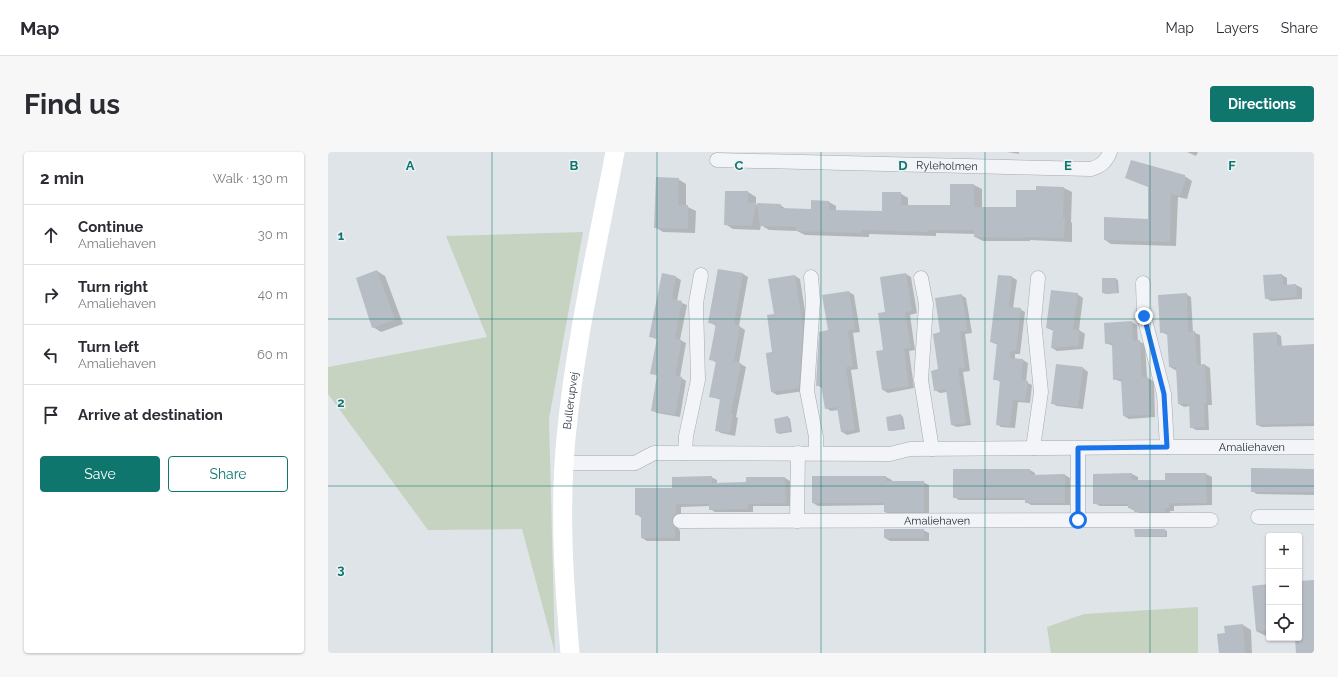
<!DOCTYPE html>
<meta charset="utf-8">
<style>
body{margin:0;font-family:Raleway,sans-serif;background:#f7f7f7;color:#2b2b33}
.controls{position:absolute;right:12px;bottom:12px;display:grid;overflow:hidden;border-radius:4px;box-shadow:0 1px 3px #0004}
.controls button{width:36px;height:36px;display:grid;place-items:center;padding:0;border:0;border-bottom:1px solid #e1e1e2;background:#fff;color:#2b2b33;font:20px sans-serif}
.stop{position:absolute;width:12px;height:12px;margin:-9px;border:3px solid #1a73e8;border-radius:50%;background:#fff}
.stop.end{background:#1a73e8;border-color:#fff;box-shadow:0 1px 4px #0008}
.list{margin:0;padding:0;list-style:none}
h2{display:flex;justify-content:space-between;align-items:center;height:52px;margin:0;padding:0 16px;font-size:17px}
h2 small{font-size:13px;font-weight:400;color:#7c7c81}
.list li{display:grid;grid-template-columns:26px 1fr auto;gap:12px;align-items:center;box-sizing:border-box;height:60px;padding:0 16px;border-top:1px solid #e1e1e2}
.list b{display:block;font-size:15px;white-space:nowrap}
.list p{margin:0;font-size:13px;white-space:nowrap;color:#7c7c81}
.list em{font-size:13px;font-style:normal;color:#7c7c81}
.actions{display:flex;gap:8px;padding:12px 16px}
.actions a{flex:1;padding:9px 0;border:1px solid #0f766e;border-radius:4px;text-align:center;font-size:14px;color:#0f766e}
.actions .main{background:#0f766e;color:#fff}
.icon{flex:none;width:22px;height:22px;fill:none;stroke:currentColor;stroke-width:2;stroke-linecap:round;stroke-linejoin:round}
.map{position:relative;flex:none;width:986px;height:501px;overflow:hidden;border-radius:4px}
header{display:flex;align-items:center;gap:24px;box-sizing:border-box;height:56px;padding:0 20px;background:#fff;border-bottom:1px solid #e1e1e2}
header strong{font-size:19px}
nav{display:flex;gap:22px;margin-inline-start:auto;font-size:14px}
.intro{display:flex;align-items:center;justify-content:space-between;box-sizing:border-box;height:96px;padding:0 24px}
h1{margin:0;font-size:28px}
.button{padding:10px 18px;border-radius:4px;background:#0f766e;color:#fff;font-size:14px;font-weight:700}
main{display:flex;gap:24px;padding:0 24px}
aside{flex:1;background:#fff;border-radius:4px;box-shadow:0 1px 3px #0004}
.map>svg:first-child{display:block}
</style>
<header>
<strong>Map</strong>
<nav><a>Map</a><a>Layers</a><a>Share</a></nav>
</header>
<div class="intro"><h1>Find us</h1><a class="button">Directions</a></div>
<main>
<aside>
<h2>2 min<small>Walk · 130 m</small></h2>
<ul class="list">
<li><svg class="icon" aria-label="ahead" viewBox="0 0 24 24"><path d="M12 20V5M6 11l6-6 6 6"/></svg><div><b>Continue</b><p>Amaliehaven</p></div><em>30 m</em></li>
<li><svg class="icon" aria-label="right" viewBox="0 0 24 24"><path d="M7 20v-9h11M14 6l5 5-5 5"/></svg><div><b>Turn right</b><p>Amaliehaven</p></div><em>40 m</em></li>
<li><svg class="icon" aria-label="left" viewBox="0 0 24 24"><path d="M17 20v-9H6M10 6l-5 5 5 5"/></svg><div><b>Turn left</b><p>Amaliehaven</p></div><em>60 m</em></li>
<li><svg class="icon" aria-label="arrive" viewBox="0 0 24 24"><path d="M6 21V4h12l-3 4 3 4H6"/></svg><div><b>Arrive at destination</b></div></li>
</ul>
<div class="actions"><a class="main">Save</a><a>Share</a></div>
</aside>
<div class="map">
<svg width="986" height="501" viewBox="0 0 986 501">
<rect width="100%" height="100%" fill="#dfe4e8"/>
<g fill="#c6d3c0">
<path d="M 255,80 L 221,267 L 227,501 L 194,377 L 100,378 L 0,242 L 0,215 L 159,185 L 118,84 Z"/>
<path d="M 870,455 L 870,501 L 723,501 L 719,475 L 756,462 Z"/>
</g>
<g fill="#0003">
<path d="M 679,0 L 691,0 L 691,2 Z"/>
<path d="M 859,0 L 870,0 L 868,4 Z"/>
<path d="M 804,9 L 858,25 L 864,29 L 859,47 L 850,45 L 848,94 L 783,92 L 777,88 L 821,68 L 821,35 Z"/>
<path d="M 350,27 L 358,32 L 358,54 L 368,59 L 367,81 L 335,80 L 327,75 Z"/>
<path d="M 646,33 L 654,37 L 654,56 L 689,56 L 709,39 L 709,35 L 736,36 L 744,40 L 743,70 L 744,71 L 744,90 L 702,88 L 702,89 L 655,89 L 647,85 L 647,82 L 608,81 L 608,84 L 541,82 L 541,85 L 477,83 L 469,79 L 441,78 L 433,73 L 432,78 L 405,77 L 397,72 L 420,40 L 428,45 L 428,52 L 430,54 L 452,53 L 460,58 L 484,58 L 501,50 L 508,54 L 508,59 L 555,60 L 572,41 L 580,46 L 580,54 L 623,54 Z"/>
<path d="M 390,118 L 415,122 L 420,125 L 411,174 L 417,178 L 411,211 L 418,215 L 408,265 L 410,266 L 407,284 L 393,281 L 388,278 L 393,248 L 382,244 L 389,211 L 382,207 L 388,174 L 381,170 Z"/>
<path d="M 49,119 L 57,124 L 75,172 L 53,180 L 45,175 Z"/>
<path d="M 578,122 L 583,125 L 589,161 L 582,163 L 587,198 L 581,199 L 586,236 L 560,241 L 555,238 L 556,199 Z"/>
<path d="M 954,123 L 959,126 L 959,134 L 968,133 L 974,136 L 974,147 L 943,149 L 938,146 Z"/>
<path d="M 467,124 L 472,127 L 480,178 L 476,239 L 449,243 L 444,240 L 438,202 L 445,201 L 447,163 Z"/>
<path d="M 671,124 L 684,125 L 689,128 L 685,156 L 692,157 L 697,160 L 692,202 L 687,202 L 687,207 L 695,208 L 700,211 L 698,230 L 704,233 L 702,251 L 690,250 L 687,276 L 673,275 L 669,272 L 673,230 L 666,227 L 670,193 L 663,190 Z"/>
<path d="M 348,125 L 353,128 L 349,149 L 359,153 L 352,188 L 358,191 L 352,225 L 358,229 L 352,265 L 329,261 L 324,258 L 330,224 L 323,221 L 330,188 L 322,184 Z"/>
<path d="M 788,127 L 790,128 L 791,141 L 778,142 L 775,141 Z"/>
<path d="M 521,140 L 526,143 L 532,180 L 525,181 L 530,217 L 523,218 L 532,280 L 519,283 L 514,280 L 510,258 L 503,259 L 498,256 L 494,236 L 489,233 L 501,179 Z"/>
<path d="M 749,142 L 755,146 L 751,178 L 757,182 L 755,197 L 729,199 L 724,196 L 726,179 L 719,176 Z"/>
<path d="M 858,142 L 863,145 L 865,180 L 872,183 L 873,213 L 877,213 L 882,216 L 884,253 L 880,253 L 881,278 L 868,278 L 863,275 L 862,254 L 856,255 L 851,252 L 849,218 L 847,218 L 842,215 L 840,183 L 833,180 Z"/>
<path d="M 633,143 L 638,146 L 644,181 L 637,182 L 642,219 L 635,220 L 643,273 L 629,275 L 624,273 L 619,240 L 612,241 L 607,238 L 611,218 L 613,181 Z"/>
<path d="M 804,170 L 809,173 L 810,189 L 817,192 L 819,226 L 826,229 L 827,265 L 801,267 L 796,264 L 794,230 L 786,227 L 785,194 L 778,191 Z"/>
<path d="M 948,181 L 953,184 L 954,195 L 986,193 L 986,274 L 934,275 L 929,273 Z"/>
<path d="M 755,216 L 760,220 L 755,257 L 729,254 L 724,251 Z"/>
<path d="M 573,263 L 575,265 L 577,277 L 564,279 L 561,278 Z"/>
<path d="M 460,265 L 462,267 L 464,280 L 451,282 L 449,280 Z"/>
<path d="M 986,317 L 986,343 L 929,342 L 924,339 Z"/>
<path d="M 702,318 L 707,321 L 707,323 L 737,323 L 742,326 L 742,353 L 703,353 L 698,350 L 698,348 L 631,348 L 626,345 Z"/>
<path d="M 804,322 L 810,325 L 810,329 L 838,329 L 838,322 L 878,322 L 884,325 L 884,353 L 846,354 L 846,359 L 842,359 L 842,362 L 813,362 L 801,356 L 801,354 L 772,354 L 766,351 L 766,323 Z"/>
<path d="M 383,325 L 389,328 L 389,331 L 419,331 L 419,326 L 457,326 L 462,329 L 462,354 L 425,354 L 425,360 L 387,360 L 382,357 L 382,354 L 353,355 L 353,364 L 348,372 L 352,379 L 352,389 L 319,389 L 314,386 L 314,366 L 308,362 L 345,337 Z"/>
<path d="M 485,325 L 558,325 L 564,328 L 564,330 L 595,330 L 601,333 L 601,363 L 562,363 L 557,360 L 557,353 L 490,354 L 485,351 Z"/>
<path d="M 595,378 L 601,381 L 601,389 L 562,389 L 557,386 Z"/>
<path d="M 837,378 L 839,379 L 839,385 L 810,385 L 808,384 Z"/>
<path d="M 941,433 L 941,484 L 938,484 L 928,479 Z"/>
<path d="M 915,473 L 923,478 L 924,501 L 892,501 Z"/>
</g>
<g fill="#b6bdc5">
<path d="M 803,8 L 857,23 L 857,29 L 852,44 L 843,42 L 842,90 L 776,88 L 776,65 L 820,67 L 820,35 L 797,26 Z"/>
<path d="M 328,25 L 351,26 L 350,53 L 360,53 L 360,77 L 326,76 Z"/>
<path d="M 622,32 L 646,32 L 646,55 L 688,55 L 688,38 L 708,38 L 708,34 L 736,35 L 735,66 L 737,66 L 736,86 L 694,85 L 694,86 L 646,85 L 646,78 L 600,78 L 600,80 L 534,78 L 534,81 L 468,79 L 468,75 L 432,74 L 429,51 L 453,52 L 452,56 L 483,57 L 483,48 L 501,49 L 501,58 L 554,59 L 554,40 L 573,40 L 573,53 L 622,53 Z"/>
<path d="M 397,39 L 420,39 L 420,51 L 428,51 L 424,74 L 396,73 Z"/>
<path d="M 390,117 L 415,121 L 406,172 L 412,174 L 406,209 L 413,211 L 403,261 L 405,262 L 402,281 L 387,279 L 392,247 L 381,245 L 388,209 L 381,208 L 388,172 L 380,171 Z"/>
<path d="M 49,118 L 67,168 L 44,176 L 28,126 Z"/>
<path d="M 334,121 L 348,124 L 344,147 L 354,149 L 347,187 L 354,188 L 347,223 L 354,225 L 347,263 L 323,259 L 329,223 L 322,222 L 329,186 L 321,185 Z"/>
<path d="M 578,121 L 584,159 L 577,160 L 583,195 L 576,197 L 581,234 L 554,238 L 548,199 L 555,198 L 550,161 L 557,160 L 552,125 Z"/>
<path d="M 954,122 L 955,133 L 968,132 L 969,145 L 937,147 L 935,123 Z"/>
<path d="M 467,123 L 475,175 L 471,236 L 443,240 L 438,201 L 444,200 L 439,163 L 446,162 L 440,127 Z"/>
<path d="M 670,123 L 684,124 L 681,155 L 693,156 L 688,199 L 682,200 L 682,206 L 695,207 L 693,228 L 700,229 L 697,249 L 685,248 L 682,274 L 668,273 L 672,228 L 665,228 L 669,191 L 662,190 Z"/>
<path d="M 774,126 L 788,126 L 789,141 L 774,141 Z"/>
<path d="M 723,138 L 750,141 L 745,177 L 752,178 L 750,194 L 723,196 L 725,177 L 718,176 Z"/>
<path d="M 521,139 L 527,177 L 520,178 L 525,214 L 518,215 L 527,278 L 513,280 L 509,255 L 497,257 L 493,233 L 488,234 L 491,180 L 500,178 L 494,143 Z"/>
<path d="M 859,141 L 860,180 L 867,179 L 869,213 L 877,212 L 879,251 L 876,251 L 877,275 L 862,276 L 861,252 L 850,252 L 848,215 L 841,215 L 839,180 L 832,181 L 830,143 Z"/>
<path d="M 634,142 L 639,178 L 632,180 L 637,216 L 630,217 L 638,271 L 623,273 L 618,237 L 606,239 L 603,219 L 610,217 L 605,182 L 612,180 L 607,146 Z"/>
<path d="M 804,169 L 805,189 L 812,188 L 814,225 L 820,225 L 822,263 L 795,264 L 793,227 L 785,228 L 784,191 L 777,192 L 776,171 Z"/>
<path d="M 949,180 L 949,194 L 986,192 L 986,271 L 928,273 L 925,181 Z"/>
<path d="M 728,212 L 755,215 L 750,255 L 723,252 Z"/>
<path d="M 573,262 L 575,276 L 560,279 L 558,265 Z"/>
<path d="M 460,264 L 462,279 L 448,281 L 446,267 Z"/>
<path d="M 923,316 L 986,317 L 986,340 L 923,340 Z"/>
<path d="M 625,317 L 702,317 L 702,323 L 737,322 L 737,351 L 697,351 L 697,346 L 625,346 Z"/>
<path d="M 804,321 L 804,328 L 837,328 L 837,321 L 878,321 L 879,351 L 841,351 L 841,356 L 837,356 L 837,360 L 806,360 L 806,356 L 800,356 L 800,352 L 765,352 L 765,322 Z"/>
<path d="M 384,324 L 384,331 L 418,330 L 418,325 L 457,325 L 458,351 L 420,352 L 420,357 L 381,358 L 381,352 L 348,352 L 348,361 L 345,364 L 344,369 L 347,375 L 347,386 L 313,386 L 313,363 L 307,363 L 307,336 L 344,336 L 344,325 Z"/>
<path d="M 484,324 L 558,324 L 558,329 L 596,329 L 596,360 L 556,360 L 556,351 L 484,351 Z"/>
<rect x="556" y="377" width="40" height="9"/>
<path d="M 806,377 L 837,377 L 837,384 L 807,385 Z"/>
<path d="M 986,428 L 986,501 L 968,501 L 967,486 L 971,486 L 971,429 Z"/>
<path d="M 941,432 L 941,478 L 928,479 L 924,434 Z"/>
<path d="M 915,472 L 917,501 L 891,501 L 889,482 L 897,481 L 896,474 Z"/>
</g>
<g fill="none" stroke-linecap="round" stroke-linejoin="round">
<defs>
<g id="street">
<path id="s1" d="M 389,8 L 763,17 C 773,14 778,10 782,0"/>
<path d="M 483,125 L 485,149 L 479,239 L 488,285 L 488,301"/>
<path d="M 593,126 L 598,152 L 593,228 L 604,297"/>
<path d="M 815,131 L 816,164 L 836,242 L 839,295"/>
<path d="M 705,296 L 713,240 L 706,169 L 710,126"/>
<path d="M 750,296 L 750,368"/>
<path d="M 357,301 L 358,284 L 370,228 L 368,151 L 373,123"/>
<path id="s2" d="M 237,311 L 307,311 L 326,301 L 562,302 L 582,297 L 839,295 L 986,295"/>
<path d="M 930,365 L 986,365"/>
<path id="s3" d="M 352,369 L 883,368"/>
<path d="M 469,369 L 470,301"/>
</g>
</defs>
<use href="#street" stroke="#a4abb2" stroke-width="15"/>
<use href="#street" stroke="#f2f4f7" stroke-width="14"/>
<path stroke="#fff" stroke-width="19" id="s4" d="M 242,501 C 236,430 231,358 238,286 C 247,190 269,95 287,0"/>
</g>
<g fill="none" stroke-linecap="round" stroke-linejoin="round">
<path stroke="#1a73e8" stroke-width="5" d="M 750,368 L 750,296 L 839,295 L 836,242 L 816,164"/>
</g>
<path fill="none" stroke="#0f766e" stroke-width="1" stroke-opacity="0.55" d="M 164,0 L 164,501M 329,0 L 329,501M 493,0 L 493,501M 657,0 L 657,501M 822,0 L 822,501M 0,167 L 986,167M 0,334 L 986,334"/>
<g text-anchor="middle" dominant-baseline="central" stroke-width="3" stroke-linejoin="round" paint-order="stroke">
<g font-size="11" fill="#283340" stroke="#eef2f6">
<text stroke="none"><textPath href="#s1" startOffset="230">Ryleholmen</textPath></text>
<text stroke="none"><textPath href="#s4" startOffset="253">Bullerupvej</textPath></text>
<text stroke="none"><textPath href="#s2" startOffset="690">Amaliehaven</textPath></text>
<text stroke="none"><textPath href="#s3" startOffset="257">Amaliehaven</textPath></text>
</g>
</g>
<g font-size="13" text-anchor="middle" font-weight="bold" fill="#0f766e" stroke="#eef2f6" stroke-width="3" stroke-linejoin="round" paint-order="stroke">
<text x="82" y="18">A</text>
<text x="246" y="18">B</text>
<text x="411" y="18">C</text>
<text x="575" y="18">D</text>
<text x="740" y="18">E</text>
<text x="904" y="18">F</text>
<text x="13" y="88">1</text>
<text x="13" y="255">2</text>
<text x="13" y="422">3</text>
</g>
</svg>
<div class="controls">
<button>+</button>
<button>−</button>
<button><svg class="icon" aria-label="locate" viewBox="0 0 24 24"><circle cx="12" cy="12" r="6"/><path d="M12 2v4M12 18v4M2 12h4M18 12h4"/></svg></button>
</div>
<div class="stop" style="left:750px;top:368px"></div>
<div class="stop end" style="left:816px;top:164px"></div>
</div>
</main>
